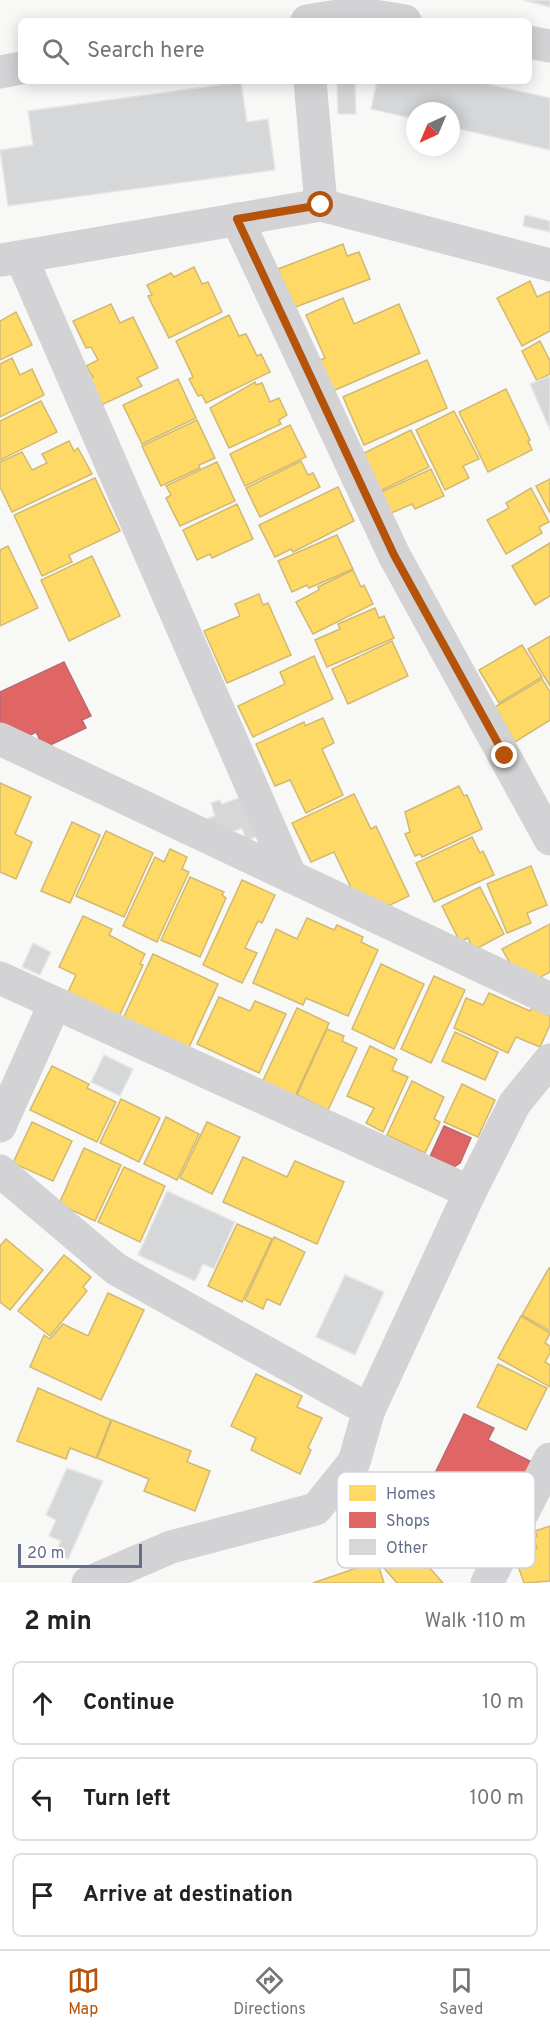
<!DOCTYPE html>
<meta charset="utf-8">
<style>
body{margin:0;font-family:Overpass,sans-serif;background:#f6f6f6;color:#222}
.compass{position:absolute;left:406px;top:102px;width:54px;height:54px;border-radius:50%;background:#fff;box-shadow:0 3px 15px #0003;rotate:224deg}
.scale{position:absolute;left:18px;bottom:15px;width:124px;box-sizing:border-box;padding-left:6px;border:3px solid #656e8a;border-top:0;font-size:16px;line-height:21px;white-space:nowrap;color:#656e8a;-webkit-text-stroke:4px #fff;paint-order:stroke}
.stop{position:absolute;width:18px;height:18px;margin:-14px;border:4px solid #b45309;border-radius:50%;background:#fff}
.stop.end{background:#b45309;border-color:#fff;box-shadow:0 2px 6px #0008}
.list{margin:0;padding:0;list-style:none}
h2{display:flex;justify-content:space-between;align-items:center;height:78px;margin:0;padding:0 24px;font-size:26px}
h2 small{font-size:20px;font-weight:400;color:#767676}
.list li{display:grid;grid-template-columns:39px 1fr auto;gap:18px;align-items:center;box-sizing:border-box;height:84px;margin:0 12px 12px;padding:0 12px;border:2px solid #e0e0e0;border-radius:9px}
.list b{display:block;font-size:22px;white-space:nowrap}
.list em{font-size:20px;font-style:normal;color:#767676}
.icon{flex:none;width:33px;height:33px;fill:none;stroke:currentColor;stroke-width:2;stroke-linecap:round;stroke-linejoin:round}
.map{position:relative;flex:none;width:550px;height:1583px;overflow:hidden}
.search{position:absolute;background:#fff;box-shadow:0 3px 15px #0003;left:18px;right:18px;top:18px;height:66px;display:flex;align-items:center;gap:15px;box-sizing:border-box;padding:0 21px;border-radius:9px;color:#767676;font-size:22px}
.sheet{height:366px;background:#fff}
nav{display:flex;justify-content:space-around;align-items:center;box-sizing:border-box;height:84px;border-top:2px solid #e0e0e0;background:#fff;font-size:16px;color:#767676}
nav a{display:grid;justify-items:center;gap:3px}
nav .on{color:#b45309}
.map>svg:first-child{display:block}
</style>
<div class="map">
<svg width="550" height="1583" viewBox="0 0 550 1583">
<rect width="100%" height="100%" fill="#f8f8f7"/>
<g fill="#ffd966" stroke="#d1b971" stroke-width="1.5">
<path d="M 343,244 L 347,256 L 359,252 L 370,279 L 293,308 L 278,269 Z"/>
<path d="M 194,267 L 202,284 L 208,282 L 222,312 L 169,338 L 148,296 L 152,295 L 147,285 L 171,273 L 174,277 Z"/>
<path d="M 530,281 L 537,297 L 550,291 L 550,331 L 522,346 L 497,298 Z"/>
<path d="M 343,298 L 354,324 L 399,304 L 420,353 L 333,391 L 320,360 L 325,358 L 306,315 Z"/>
<path d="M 111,304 L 120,323 L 133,317 L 158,368 L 137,378 L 142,386 L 97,407 L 84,382 L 93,377 L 86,366 L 98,360 L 91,347 L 86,348 L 73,321 Z"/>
<path d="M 16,312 L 32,345 L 0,360 L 0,321 Z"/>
<path d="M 229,315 L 239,336 L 246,334 L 257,356 L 261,354 L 270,372 L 206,403 L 202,395 L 198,396 L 189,379 L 193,377 L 176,341 Z"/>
<path d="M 540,341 L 550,361 L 550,374 L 537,381 L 522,351 Z"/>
<path d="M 12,358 L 20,375 L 32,369 L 44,395 L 0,417 L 0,364 Z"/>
<path d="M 427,360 L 447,408 L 364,445 L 343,397 Z"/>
<path d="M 178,379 L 196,418 L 142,444 L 123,405 Z"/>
<path d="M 255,382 L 256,385 L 262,383 L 270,402 L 279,398 L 287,415 L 279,420 L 281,424 L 229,448 L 210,408 Z"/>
<path d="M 506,389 L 530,440 L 528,441 L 532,450 L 488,472 L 459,412 Z"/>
<path d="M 41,401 L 57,432 L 0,460 L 0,421 Z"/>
<path d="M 454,411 L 479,459 L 463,466 L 469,478 L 445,490 L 416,430 Z"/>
<path d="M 197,420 L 215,458 L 199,465 L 200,468 L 161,486 L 142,446 Z"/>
<path d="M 290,425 L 306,457 L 245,486 L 230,454 Z"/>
<path d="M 411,430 L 429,467 L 378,492 L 360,455 Z"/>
<path d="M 69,441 L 74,451 L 78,448 L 92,474 L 12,512 L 0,487 L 0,462 L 22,452 L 32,470 L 47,463 L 42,454 Z"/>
<path d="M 301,461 L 308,475 L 313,473 L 320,487 L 260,517 L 246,488 Z"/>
<path d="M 217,462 L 235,501 L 180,526 L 166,498 L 171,495 L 166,486 Z"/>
<path d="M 431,469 L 444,496 L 415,509 L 412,504 L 389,514 L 379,493 Z"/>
<path d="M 95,478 L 120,531 L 69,555 L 72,562 L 42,576 L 14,515 Z"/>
<path d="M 550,479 L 550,513 L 536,486 Z"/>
<path d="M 338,487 L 354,521 L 293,552 L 291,549 L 275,557 L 259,525 Z"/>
<path d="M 531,488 L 549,522 L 539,527 L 542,533 L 506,554 L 487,520 L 509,508 L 506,503 Z"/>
<path d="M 237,504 L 253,539 L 212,558 L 210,554 L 197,560 L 183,530 Z"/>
<path d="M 337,535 L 353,569 L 309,588 L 307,585 L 292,592 L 278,561 Z"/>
<path d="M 550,543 L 550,596 L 535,605 L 512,566 Z"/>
<path d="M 8,546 L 38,608 L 0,626 L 0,550 Z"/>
<path d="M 92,556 L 120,616 L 69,641 L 41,580 Z"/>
<path d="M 353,570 L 361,587 L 364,585 L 373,604 L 313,634 L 296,602 L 319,590 L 318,587 Z"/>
<path d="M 259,594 L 263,605 L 268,603 L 291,655 L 227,683 L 204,631 L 240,616 L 235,604 Z"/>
<path d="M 375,608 L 379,618 L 384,616 L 394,638 L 327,667 L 315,640 L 340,629 L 338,624 Z"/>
<path d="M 550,636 L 550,686 L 528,649 Z"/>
<path d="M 392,641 L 408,676 L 348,704 L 332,669 Z"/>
<path d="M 522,645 L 542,677 L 499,703 L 479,670 Z"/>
<path d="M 314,656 L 333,699 L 253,737 L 238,706 L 285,684 L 280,672 Z"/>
<path d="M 542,679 L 550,692 L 550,720 L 515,742 L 495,707 Z"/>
<path d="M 323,718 L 334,743 L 322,749 L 343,795 L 306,813 L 290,780 L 275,786 L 256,744 L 304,722 L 305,726 Z"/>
<path d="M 0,783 L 31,797 L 15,834 L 32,842 L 16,879 L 0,872 Z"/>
<path d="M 459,786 L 464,796 L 467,795 L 482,829 L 422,857 L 420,854 L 415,856 L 405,834 L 410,832 L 405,812 Z"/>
<path d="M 354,794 L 371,829 L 376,826 L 409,896 L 384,908 L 354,894 L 334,852 L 311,862 L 292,823 Z"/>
<path d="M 72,822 L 100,835 L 70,903 L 41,891 Z"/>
<path d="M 106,831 L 153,853 L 124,917 L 76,896 Z"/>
<path d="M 472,837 L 480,853 L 483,851 L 494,875 L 434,902 L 416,863 Z"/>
<path d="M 170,849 L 187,857 L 182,869 L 189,872 L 157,942 L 123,926 L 155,857 L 164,862 Z"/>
<path d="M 531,866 L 547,905 L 527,913 L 531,923 L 507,933 L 487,884 Z"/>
<path d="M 190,877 L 224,892 L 222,895 L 226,898 L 200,957 L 161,940 Z"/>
<path d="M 242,880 L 275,895 L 262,923 L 258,921 L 245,948 L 257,953 L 242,983 L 203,965 Z"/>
<path d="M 480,887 L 504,934 L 474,950 L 468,938 L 460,942 L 442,906 Z"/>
<path d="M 83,916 L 112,929 L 109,935 L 145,954 L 140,964 L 143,965 L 117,1021 L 68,992 L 76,975 L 59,967 Z"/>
<path d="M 307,918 L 334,930 L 337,925 L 363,937 L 361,942 L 378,950 L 348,1016 L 306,998 L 303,1005 L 253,983 L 276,929 L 297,939 Z"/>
<path d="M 550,924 L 550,972 L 539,978 L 511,965 L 502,949 Z"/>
<path d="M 153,954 L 218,984 L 186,1054 L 121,1023 Z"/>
<path d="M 381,964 L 424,984 L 394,1049 L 352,1029 Z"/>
<path d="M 434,976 L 465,990 L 431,1063 L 401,1049 Z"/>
<path d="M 489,993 L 530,1011 L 532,1008 L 550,1016 L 550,1025 L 540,1047 L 516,1037 L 508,1053 L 454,1028 L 466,998 L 483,1005 Z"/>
<path d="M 219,997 L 250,1011 L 255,1001 L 286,1014 L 259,1073 L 197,1044 Z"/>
<path d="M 297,1008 L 329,1023 L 292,1103 L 260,1087 Z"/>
<path d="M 327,1029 L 344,1036 L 342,1041 L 357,1048 L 328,1110 L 297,1095 Z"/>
<path d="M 455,1032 L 498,1052 L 485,1080 L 442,1061 Z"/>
<path d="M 370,1046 L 397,1059 L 392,1070 L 408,1077 L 383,1132 L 366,1123 L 374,1108 L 347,1096 Z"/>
<path d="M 52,1066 L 89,1084 L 87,1088 L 116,1102 L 97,1142 L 30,1110 Z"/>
<path d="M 412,1081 L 444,1097 L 434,1119 L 440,1122 L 425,1153 L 387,1135 Z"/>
<path d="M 462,1084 L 495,1100 L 478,1137 L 444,1122 Z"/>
<path d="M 121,1099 L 160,1118 L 139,1162 L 100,1143 Z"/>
<path d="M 166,1117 L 199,1134 L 177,1180 L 144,1164 Z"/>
<path d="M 32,1122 L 72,1141 L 53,1181 L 13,1163 Z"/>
<path d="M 207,1122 L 240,1137 L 212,1194 L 180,1178 Z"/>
<path d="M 84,1148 L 121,1165 L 95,1221 L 59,1204 Z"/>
<path d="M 243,1157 L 287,1177 L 295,1161 L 344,1182 L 317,1244 L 223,1202 Z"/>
<path d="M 124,1167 L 165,1186 L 140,1242 L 98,1222 Z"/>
<path d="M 237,1224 L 272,1239 L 242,1302 L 208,1286 Z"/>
<path d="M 274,1237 L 305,1252 L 280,1305 L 267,1299 L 263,1309 L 245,1300 Z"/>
<path d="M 6,1239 L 43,1270 L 10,1310 L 0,1302 L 0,1246 Z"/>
<path d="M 64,1255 L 91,1277 L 83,1287 L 87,1291 L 50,1336 L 18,1311 Z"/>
<path d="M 549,1268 L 550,1269 L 550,1331 L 522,1315 Z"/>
<path d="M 108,1293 L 144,1310 L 101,1400 L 30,1367 L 44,1335 L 50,1339 L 63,1324 L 88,1336 Z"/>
<path d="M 521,1316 L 550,1333 L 545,1343 L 550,1346 L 550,1353 L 545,1362 L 550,1365 L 550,1387 L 498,1358 Z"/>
<path d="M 498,1364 L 547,1388 L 526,1430 L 477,1407 Z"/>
<path d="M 256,1374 L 302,1396 L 297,1407 L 322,1418 L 308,1448 L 311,1450 L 300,1474 L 251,1450 L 256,1438 L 231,1426 Z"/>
<path d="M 38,1388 L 111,1420 L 96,1458 L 70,1448 L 66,1459 L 17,1441 Z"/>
<path d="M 112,1420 L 191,1451 L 187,1462 L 210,1471 L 195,1511 L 144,1491 L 149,1479 L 97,1458 Z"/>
<path d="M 550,1526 L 550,1581 L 524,1583 L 518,1566 L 529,1562 L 526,1552 L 537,1548 L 533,1538 L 537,1536 L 535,1531 Z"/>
<path d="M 407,1547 L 425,1568 L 428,1566 L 443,1583 L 397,1583 L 384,1568 Z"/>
<path d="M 377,1561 L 384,1583 L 313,1583 Z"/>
</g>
<g fill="#e06666" stroke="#bb6871" stroke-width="1.5">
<path d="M 64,662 L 91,716 L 82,720 L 86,728 L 44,748 L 36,732 L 25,738 L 0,726 L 0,692 Z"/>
<path d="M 444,1126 L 471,1138 L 460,1163 L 448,1171 L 428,1161 Z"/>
<path d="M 464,1414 L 494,1428 L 488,1440 L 532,1462 L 491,1546 L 470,1536 L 468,1540 L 415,1514 Z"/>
</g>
<g fill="#d6d7d9" stroke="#e7e7e6" stroke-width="1.5">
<path d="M 523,0 L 550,0 L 550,7 Z"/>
<path d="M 337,81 L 355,81 L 356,114 L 338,114 Z"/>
<path d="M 377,81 L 474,81 L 550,98 L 550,150 L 451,127 L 451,111 L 415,111 L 415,119 L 371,109 Z"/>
<path d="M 241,82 L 247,122 L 268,119 L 275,170 L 8,206 L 0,150 L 33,145 L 28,111 Z"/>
<path d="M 525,215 L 550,221 L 550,232 L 523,226 Z"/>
<path d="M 550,376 L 550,430 L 530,384 Z"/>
<path d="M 241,797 L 256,837 L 246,841 L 242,828 L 228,834 L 206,819 L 215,816 L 211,803 L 220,800 L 222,804 Z"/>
<path d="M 33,943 L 51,952 L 40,975 L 22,967 Z"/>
<path d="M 104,1055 L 133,1069 L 120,1096 L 91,1082 Z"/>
<path d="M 167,1191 L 235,1222 L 214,1269 L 203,1264 L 195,1281 L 138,1255 Z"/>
<path d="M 345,1275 L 384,1292 L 355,1355 L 316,1337 Z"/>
<path d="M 67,1468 L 103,1481 L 68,1559 L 55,1553 L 61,1541 L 49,1536 L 56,1520 L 46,1515 Z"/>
</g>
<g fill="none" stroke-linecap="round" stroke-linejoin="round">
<g stroke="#d3d3d5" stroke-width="33">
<path d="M 307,21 L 356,13 L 405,21"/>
<path d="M 529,42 L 550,46"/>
<path d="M 0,72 L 21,68"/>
<path d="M 310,81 L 321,205"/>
<path d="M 237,219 L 394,555 L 550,839"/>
<path d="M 21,257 L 291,877"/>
<path d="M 2,260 L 321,205 L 550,265"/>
<path d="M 0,739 L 550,999"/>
<path d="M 0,978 L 470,1192"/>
<path d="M 0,1126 L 55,1003"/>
<path d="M 0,1171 L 116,1269 L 369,1410"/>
<path d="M 88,1583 L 171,1547 L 316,1509 L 354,1462 L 369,1410 L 470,1192 L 515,1103 L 550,1060"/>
<path d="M 487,1583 L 550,1459"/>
</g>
</g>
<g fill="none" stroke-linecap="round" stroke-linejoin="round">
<path stroke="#b45309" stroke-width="8" d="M 321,205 L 237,219 L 394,555 L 505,756"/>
</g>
<rect x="337" y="1472" width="198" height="96" rx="9" fill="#fff" stroke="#d1d4dc" stroke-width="1.5"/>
<rect x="349" y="1485" width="27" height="16" fill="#ffd966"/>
<rect x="349" y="1512" width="27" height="16" fill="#e06666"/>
<rect x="349" y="1539" width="27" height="16" fill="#d6d7d9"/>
<g font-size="16" fill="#656e8a">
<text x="386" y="1499">Homes</text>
<text x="386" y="1526">Shops</text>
<text x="386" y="1553">Other</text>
</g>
</svg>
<svg class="compass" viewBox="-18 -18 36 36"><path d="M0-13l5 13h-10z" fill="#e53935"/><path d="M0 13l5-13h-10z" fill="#767676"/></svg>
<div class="scale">20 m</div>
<div class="stop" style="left:321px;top:205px"></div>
<div class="stop end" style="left:505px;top:756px"></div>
<div class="search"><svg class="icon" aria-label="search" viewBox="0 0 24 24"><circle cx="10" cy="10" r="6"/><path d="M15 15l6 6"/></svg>Search here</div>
</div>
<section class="sheet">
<h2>2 min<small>Walk · 110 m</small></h2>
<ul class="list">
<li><svg class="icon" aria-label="ahead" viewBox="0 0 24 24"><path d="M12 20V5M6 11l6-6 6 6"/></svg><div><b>Continue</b></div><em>10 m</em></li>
<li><svg class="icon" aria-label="left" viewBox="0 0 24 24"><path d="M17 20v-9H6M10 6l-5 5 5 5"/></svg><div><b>Turn left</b></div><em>100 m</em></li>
<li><svg class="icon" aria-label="arrive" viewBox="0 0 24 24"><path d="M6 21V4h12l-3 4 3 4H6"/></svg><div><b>Arrive at destination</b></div></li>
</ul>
</section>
<nav>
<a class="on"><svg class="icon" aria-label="map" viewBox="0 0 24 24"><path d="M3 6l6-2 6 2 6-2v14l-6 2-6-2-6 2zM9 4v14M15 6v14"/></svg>Map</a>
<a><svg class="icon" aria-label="directions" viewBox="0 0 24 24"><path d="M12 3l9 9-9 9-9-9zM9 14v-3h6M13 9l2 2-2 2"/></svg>Directions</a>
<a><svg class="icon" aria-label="saved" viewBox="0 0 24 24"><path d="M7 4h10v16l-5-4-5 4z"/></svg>Saved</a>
</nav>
